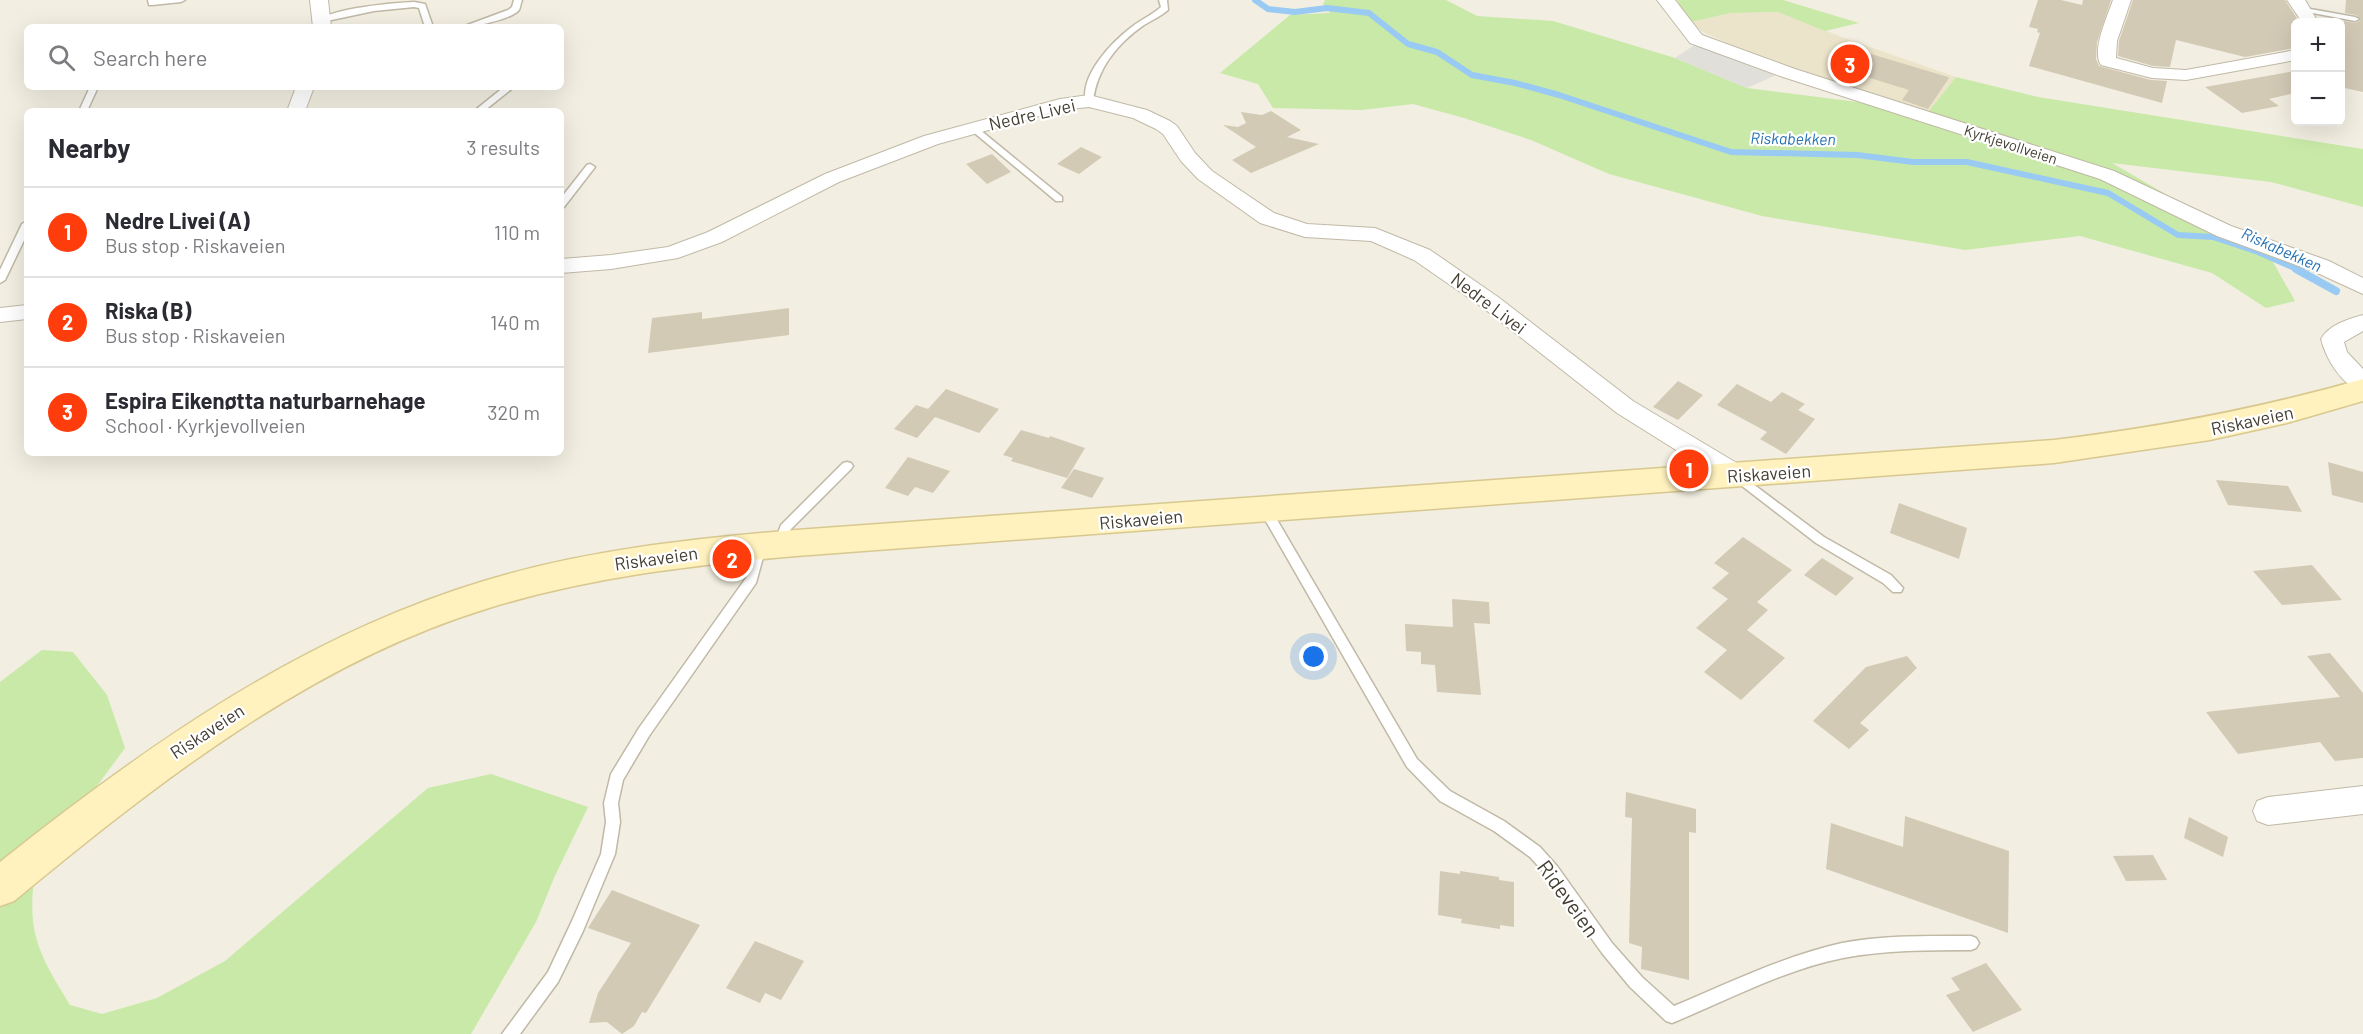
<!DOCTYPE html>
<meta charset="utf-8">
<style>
body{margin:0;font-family:Barlow,sans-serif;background:#f7f7f7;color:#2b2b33}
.controls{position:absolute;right:18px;top:18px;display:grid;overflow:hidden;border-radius:9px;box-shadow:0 6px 24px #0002}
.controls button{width:54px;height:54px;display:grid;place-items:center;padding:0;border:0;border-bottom:2px solid #e1e1e2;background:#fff;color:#2b2b33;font:30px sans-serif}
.you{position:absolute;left:1314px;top:657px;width:21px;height:21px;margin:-15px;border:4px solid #fff;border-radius:50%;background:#1a73e8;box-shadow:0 0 0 9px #1a73e833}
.badge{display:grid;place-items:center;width:39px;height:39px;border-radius:50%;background:#ff3c0b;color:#fff;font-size:20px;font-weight:700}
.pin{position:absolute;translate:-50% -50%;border:3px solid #fff;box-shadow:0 2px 6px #0006}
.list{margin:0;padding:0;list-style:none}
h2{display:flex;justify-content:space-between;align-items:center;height:78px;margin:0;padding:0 24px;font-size:26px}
h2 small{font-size:20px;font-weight:400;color:#7c7c81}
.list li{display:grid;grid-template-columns:39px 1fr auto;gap:18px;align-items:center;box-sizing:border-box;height:90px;padding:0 24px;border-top:2px solid #e1e1e2}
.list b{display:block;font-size:22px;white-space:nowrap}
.list p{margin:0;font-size:20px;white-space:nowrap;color:#7c7c81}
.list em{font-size:20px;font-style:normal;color:#7c7c81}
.icon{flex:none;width:33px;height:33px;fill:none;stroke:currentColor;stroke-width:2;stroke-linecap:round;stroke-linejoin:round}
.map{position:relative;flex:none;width:2363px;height:1034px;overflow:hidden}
.search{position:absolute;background:#fff;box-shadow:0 6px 24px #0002;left:24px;top:24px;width:540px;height:66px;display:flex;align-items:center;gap:15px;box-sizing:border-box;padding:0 21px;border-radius:9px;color:#7c7c81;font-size:22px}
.panel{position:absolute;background:#fff;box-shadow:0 6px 24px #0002;left:24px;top:108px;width:540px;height:348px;border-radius:9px}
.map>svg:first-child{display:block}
</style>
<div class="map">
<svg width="2363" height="1034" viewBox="0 0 2363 1034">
<rect width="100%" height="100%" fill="#f2eee1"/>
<path fill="#ece4ca" d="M 1778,12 L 1847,39 L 1956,77 L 1929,111 L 1756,56 L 1703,32 L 1690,22 L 1731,13 Z"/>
<g fill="#c8e9a7">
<path d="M 1325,0 L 1446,0 L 1477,16 L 1553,21 L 1675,58 L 1747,88 L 1929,111 L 1956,77 L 2038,97 L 2363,149 L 2363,207 L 2271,182 L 2112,163 L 2186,206 L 2261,241 L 2295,301 L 2266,308 L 2212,273 L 2080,236 L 1965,250 L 1762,216 L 1609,174 L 1531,140 L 1464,118 L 1413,104 L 1362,110 L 1273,108 L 1258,84 L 1220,73 L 1290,15 L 1330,13 L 1323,4 Z"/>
<path d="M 1677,0 L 1783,0 L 1859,23 L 1825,31 L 1778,12 L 1731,13 L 1690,22 Z"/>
<path d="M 42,650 L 73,652 L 107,695 L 125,748 L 94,790 L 41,829 C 37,859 30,891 33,921 C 36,952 55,980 70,1005 L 102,1014 L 157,998 L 225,961 L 428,788 L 491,774 L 588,807 L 554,878 L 536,922 L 471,1034 L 0,1034 L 0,682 Z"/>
</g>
<path fill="#e1dfda" d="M 1696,44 L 1776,75 L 1747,88 L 1675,58 Z"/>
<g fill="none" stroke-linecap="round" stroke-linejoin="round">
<path stroke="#98caf4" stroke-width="6" d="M 1255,0 L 1268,9 L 1295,12 L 1327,8 L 1369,13 L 1408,44 L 1437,52 L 1472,75 L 1515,83 L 1559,95 L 1731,152 L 1857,155 L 1913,162 L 1967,162 L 2108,193 L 2178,235 L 2213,237 L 2258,252 L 2299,270"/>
<path stroke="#98caf4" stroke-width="8" d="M 2296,269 L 2336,291"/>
</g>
<g fill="#d3cab6">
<path d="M 2038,0 L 2061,0 L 2082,5 L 2083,0 L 2111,0 L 2097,42 L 2096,59 L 2099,66 L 2151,80 L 2167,81 L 2162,103 L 2029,66 L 2040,33 L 2037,32 L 2038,29 L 2029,27 Z"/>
<path d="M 2133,0 L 2285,0 L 2298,20 L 2295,22 L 2295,48 L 2245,57 L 2176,40 L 2170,67 L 2153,66 L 2118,56 L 2119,41 Z"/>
<path d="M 2346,0 L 2363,0 L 2363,92 L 2340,87 L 2344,21 L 2355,23 L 2361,20 L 2356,15 L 2345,13 Z"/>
<path d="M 1871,54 L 1948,77 L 1949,78 L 1928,109 L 1902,100 L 1909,90 L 1857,74 Z"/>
<path d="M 2295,71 L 2295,93 L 2269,99 L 2279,106 L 2242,113 L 2205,87 Z"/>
<path d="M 1271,111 L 1301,130 L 1287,137 L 1319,144 L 1251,173 L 1232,160 L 1256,147 L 1223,125 L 1238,127 L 1246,123 L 1241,112 L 1262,115 Z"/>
<path d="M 1081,147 L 1102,157 L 1079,174 L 1057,164 Z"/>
<path d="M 992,154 L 1011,172 L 987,184 L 966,164 Z"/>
<path d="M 789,308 L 789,335 L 648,353 L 652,318 L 702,312 L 702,319 Z"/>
<path d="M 1678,381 L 1703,395 L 1678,420 L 1653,407 Z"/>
<path d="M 1737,384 L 1771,402 L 1782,392 L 1805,404 L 1798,410 L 1815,419 L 1786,454 L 1760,439 L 1767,432 L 1717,405 Z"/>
<path d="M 946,389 L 999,409 L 979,433 L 935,417 L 917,438 L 894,429 L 916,405 L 928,409 Z"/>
<path d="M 1021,430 L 1049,438 L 1050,436 L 1085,448 L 1067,478 L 1011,461 L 1013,458 L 1003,455 Z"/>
<path d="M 908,457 L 950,471 L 933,493 L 915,487 L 908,496 L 885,488 Z"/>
<path d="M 2328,462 L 2363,472 L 2363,503 L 2332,495 Z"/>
<path d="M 1074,469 L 1104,478 L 1092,498 L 1061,488 Z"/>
<path d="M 2216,480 L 2288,486 L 2302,512 L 2228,505 Z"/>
<path d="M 1899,503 L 1967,528 L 1959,559 L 1890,533 Z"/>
<path d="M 1743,537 L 1792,570 L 1757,602 L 1768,610 L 1747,630 L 1785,658 L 1741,700 L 1704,672 L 1727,650 L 1696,628 L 1728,599 L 1712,588 L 1729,573 L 1714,563 Z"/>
<path d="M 1822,558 L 1854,578 L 1836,596 L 1804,575 Z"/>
<path d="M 2312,565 L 2342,600 L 2282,605 L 2253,571 Z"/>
<path d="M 1452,599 L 1489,602 L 1490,624 L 1474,623 L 1481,695 L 1437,692 L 1435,665 L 1421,664 L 1421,652 L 1406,651 L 1405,624 L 1453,627 Z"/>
<path d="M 2330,653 L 2363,693 L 2363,758 L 2335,761 L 2320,742 L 2238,754 L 2206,712 L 2340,697 L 2307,656 Z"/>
<path d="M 1907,656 L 1917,668 L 1860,723 L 1869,730 L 1849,749 L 1813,721 L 1866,667 Z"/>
<path d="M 1626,792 L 1696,809 L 1696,833 L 1689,832 L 1689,980 L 1641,969 L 1642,947 L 1629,943 L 1632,818 L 1625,817 Z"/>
<path d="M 1905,816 L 2009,851 L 2008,933 L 1826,869 L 1831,823 L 1903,847 Z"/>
<path d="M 2189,817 L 2228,837 L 2223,857 L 2184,838 Z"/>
<path d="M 2153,855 L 2167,880 L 2126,881 L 2113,856 Z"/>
<path d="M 1440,871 L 1460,874 L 1460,871 L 1499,877 L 1499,880 L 1514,882 L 1514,927 L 1500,925 L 1500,929 L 1461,923 L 1462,919 L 1438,915 Z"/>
<path d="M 612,890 L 700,925 L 646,1013 L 642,1012 L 634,1026 L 622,1034 L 607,1022 L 589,1023 L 598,993 L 631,943 L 588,928 Z"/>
<path d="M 755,941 L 804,961 L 781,1000 L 765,993 L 760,1003 L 726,988 Z"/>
<path d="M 1986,963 L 2022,1010 L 1973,1032 L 1946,995 L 1960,990 L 1951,978 Z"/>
</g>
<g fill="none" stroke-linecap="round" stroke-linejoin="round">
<defs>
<g id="service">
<path d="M 148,0 L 185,0 L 181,2 L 152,5 L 149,5 Z"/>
<path d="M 514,0 L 522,0 C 521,2 520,8 519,10 C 512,19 473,27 462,27 L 508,10 L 512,7 Z"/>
<path d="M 1159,0 L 1167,0 L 1168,10 C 1161,16 1152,20 1144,25 C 1118,43 1097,68 1093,101 L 1089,104 L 1086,103 C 1079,75 1113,41 1133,26 C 1142,19 1152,15 1161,7 Z"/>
<path d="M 414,2 L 425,4 L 433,27 L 425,27 L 419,8 L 414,7 L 374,11 L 322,22 L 318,20 C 336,8 391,3 414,2 Z"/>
<path d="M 2299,7 L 2355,17 L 2359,19 L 2355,21 L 2302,11 L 2299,11 Z"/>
<path d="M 90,87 L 98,87 L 87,111 L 79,111 Z"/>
<path d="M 504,87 L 514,87 L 484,111 L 474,111 Z"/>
<path d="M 974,125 L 1062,197 L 1062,201 L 1056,201 L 971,130 L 969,128 Z"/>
<path d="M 590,164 L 595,167 L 564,207 L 561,208 L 561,198 L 587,165 Z"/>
<path d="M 27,221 L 27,234 L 5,280 L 0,283 L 0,270 L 22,224 Z"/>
<path d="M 847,462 L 851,463 L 853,466 L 851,469 L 790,530 L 784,547 L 776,547 L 774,544 L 781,525 L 843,463 Z"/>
<path d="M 1737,472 L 1824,537 L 1891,575 L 1903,588 L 1901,592 L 1893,592 L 1883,583 L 1816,543 L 1733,479 L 1731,476 L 1733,473 Z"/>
<path d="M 1265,504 L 1269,506 L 1417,759 L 1450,791 L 1504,821 L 1540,847 L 1557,866 L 1612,943 L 1642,977 L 1674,1006 C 1729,983 1784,956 1842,943 C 1884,935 1928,936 1971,936 L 1976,938 L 1979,943 L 1976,948 L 1971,950 C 1928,950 1885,950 1843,958 C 1783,970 1728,1000 1672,1023 L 1666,1021 L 1630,987 L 1602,953 L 1547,876 L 1530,857 L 1494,831 L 1440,801 L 1407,767 L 1259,509 Z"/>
<path d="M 760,541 L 764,543 L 766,546 L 756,583 L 649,736 L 623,780 L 618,803 L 620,822 L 615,854 L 583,931 L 558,982 L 520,1034 L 502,1034 L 548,972 L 572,921 L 601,854 L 606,822 L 604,803 L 611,774 L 639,728 L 746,578 L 754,546 L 756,543 Z"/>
</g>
<g id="minor">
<path d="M 310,0 L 328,0 L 331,27 L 313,27 Z"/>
<path d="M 1657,0 L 1675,0 L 1702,35 L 1795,69 L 2114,171 L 2231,226 L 2329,261 L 2363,278 L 2363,294 L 2313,271 L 2217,236 L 2100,179 L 1783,77 L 1690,43 Z"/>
<path d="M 2113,0 L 2131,0 L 2117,41 L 2116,58 L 2153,68 L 2186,70 L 2296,50 L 2296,60 L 2186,80 L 2152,78 L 2101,65 C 2091,51 2108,15 2113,0 Z"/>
<path d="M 2287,0 L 2305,0 L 2318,22 L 2302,22 Z"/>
<path d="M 296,87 L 314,87 L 305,111 L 287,111 Z"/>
<path d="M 1089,95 L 1147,110 L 1170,121 L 1177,126 L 1195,153 L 1212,171 L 1274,213 L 1307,224 L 1375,228 L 1430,250 L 1498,297 L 1633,401 L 1745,468 L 1748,475 L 1745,482 L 1736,484 L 1727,482 L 1617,413 L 1482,307 L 1414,260 L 1371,241 L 1305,237 L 1260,223 L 1198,179 L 1181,161 L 1163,134 L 1156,129 L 1133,118 L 1089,107 L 1061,110 L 938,144 L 839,182 L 722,242 L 678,258 L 611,269 L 561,273 L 561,259 L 611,255 L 668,247 L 708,232 L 825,174 L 924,136 L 1060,99 Z"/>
<path d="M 27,305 L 27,319 L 0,322 L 0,308 Z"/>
<path d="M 2363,315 L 2363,331 L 2344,342 L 2347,352 L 2363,369 L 2363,392 C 2342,386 2326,359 2321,339 C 2329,325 2348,319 2363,315 Z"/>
<path d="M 2363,786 L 2363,814 L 2268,825 L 2257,821 L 2253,811 L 2257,801 L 2268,797 Z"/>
</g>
<path id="secondary" d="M 2363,379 L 2363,401 L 2287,423 L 2210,440 L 2054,463 L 796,556 C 693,565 589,577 489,608 C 309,663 157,783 14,901 L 0,906 L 0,862 C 147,745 302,636 484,581 C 585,550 691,539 796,530 L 2054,440 C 2162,427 2258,409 2363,379 Z"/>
</defs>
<use href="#service" stroke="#c0b9a6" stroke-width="3"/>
<use href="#minor" stroke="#c0b9a6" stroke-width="2"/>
<use href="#secondary" stroke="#d8c890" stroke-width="3"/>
<use href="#service" fill="#fff" fill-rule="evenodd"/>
<use href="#minor" fill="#fff" fill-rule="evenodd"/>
<use href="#secondary" fill="#fff2be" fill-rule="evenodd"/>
</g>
<g text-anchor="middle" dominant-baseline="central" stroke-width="4.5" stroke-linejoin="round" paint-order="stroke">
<g font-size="15" fill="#433d32" stroke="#fff">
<text transform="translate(2011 144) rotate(18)">Kyrkjevollveien</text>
</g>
<g font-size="16" font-style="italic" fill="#2671b3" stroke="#fff">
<text transform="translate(1793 138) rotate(1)">Riskabekken</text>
<text transform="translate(2282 249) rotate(24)">Riskabekken</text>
</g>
<g font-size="18" fill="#433d32" stroke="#fff">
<text transform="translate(1032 114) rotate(-13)">Nedre Livei</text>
<text transform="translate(1489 303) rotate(37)">Nedre Livei</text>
<text transform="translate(2252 420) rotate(-12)">Riskaveien</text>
<text transform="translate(1769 473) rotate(-4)">Riskaveien</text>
<text transform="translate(1141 519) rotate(-5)">Riskaveien</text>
<text transform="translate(656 558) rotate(-8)">Riskaveien</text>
<text transform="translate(207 731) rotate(-33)">Riskaveien</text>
</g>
<g font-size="21" fill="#433d32" stroke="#fff">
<text transform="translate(1569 898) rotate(54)">Rideveien</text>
</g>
</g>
</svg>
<div class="controls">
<button>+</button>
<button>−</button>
</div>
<div class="you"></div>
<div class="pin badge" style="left:1689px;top:469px">1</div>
<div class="pin badge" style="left:732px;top:559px">2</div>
<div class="pin badge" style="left:1850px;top:64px">3</div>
<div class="search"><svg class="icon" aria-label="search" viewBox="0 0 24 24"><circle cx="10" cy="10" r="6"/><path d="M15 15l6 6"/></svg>Search here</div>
<section class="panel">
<h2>Nearby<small>3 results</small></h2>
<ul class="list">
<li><span class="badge">1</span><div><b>Nedre Livei (A)</b><p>Bus stop · Riskaveien</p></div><em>110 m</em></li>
<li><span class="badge">2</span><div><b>Riska (B)</b><p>Bus stop · Riskaveien</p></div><em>140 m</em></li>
<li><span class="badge">3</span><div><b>Espira Eikenøtta naturbarnehage</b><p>School · Kyrkjevollveien</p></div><em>320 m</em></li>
</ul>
</section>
</div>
